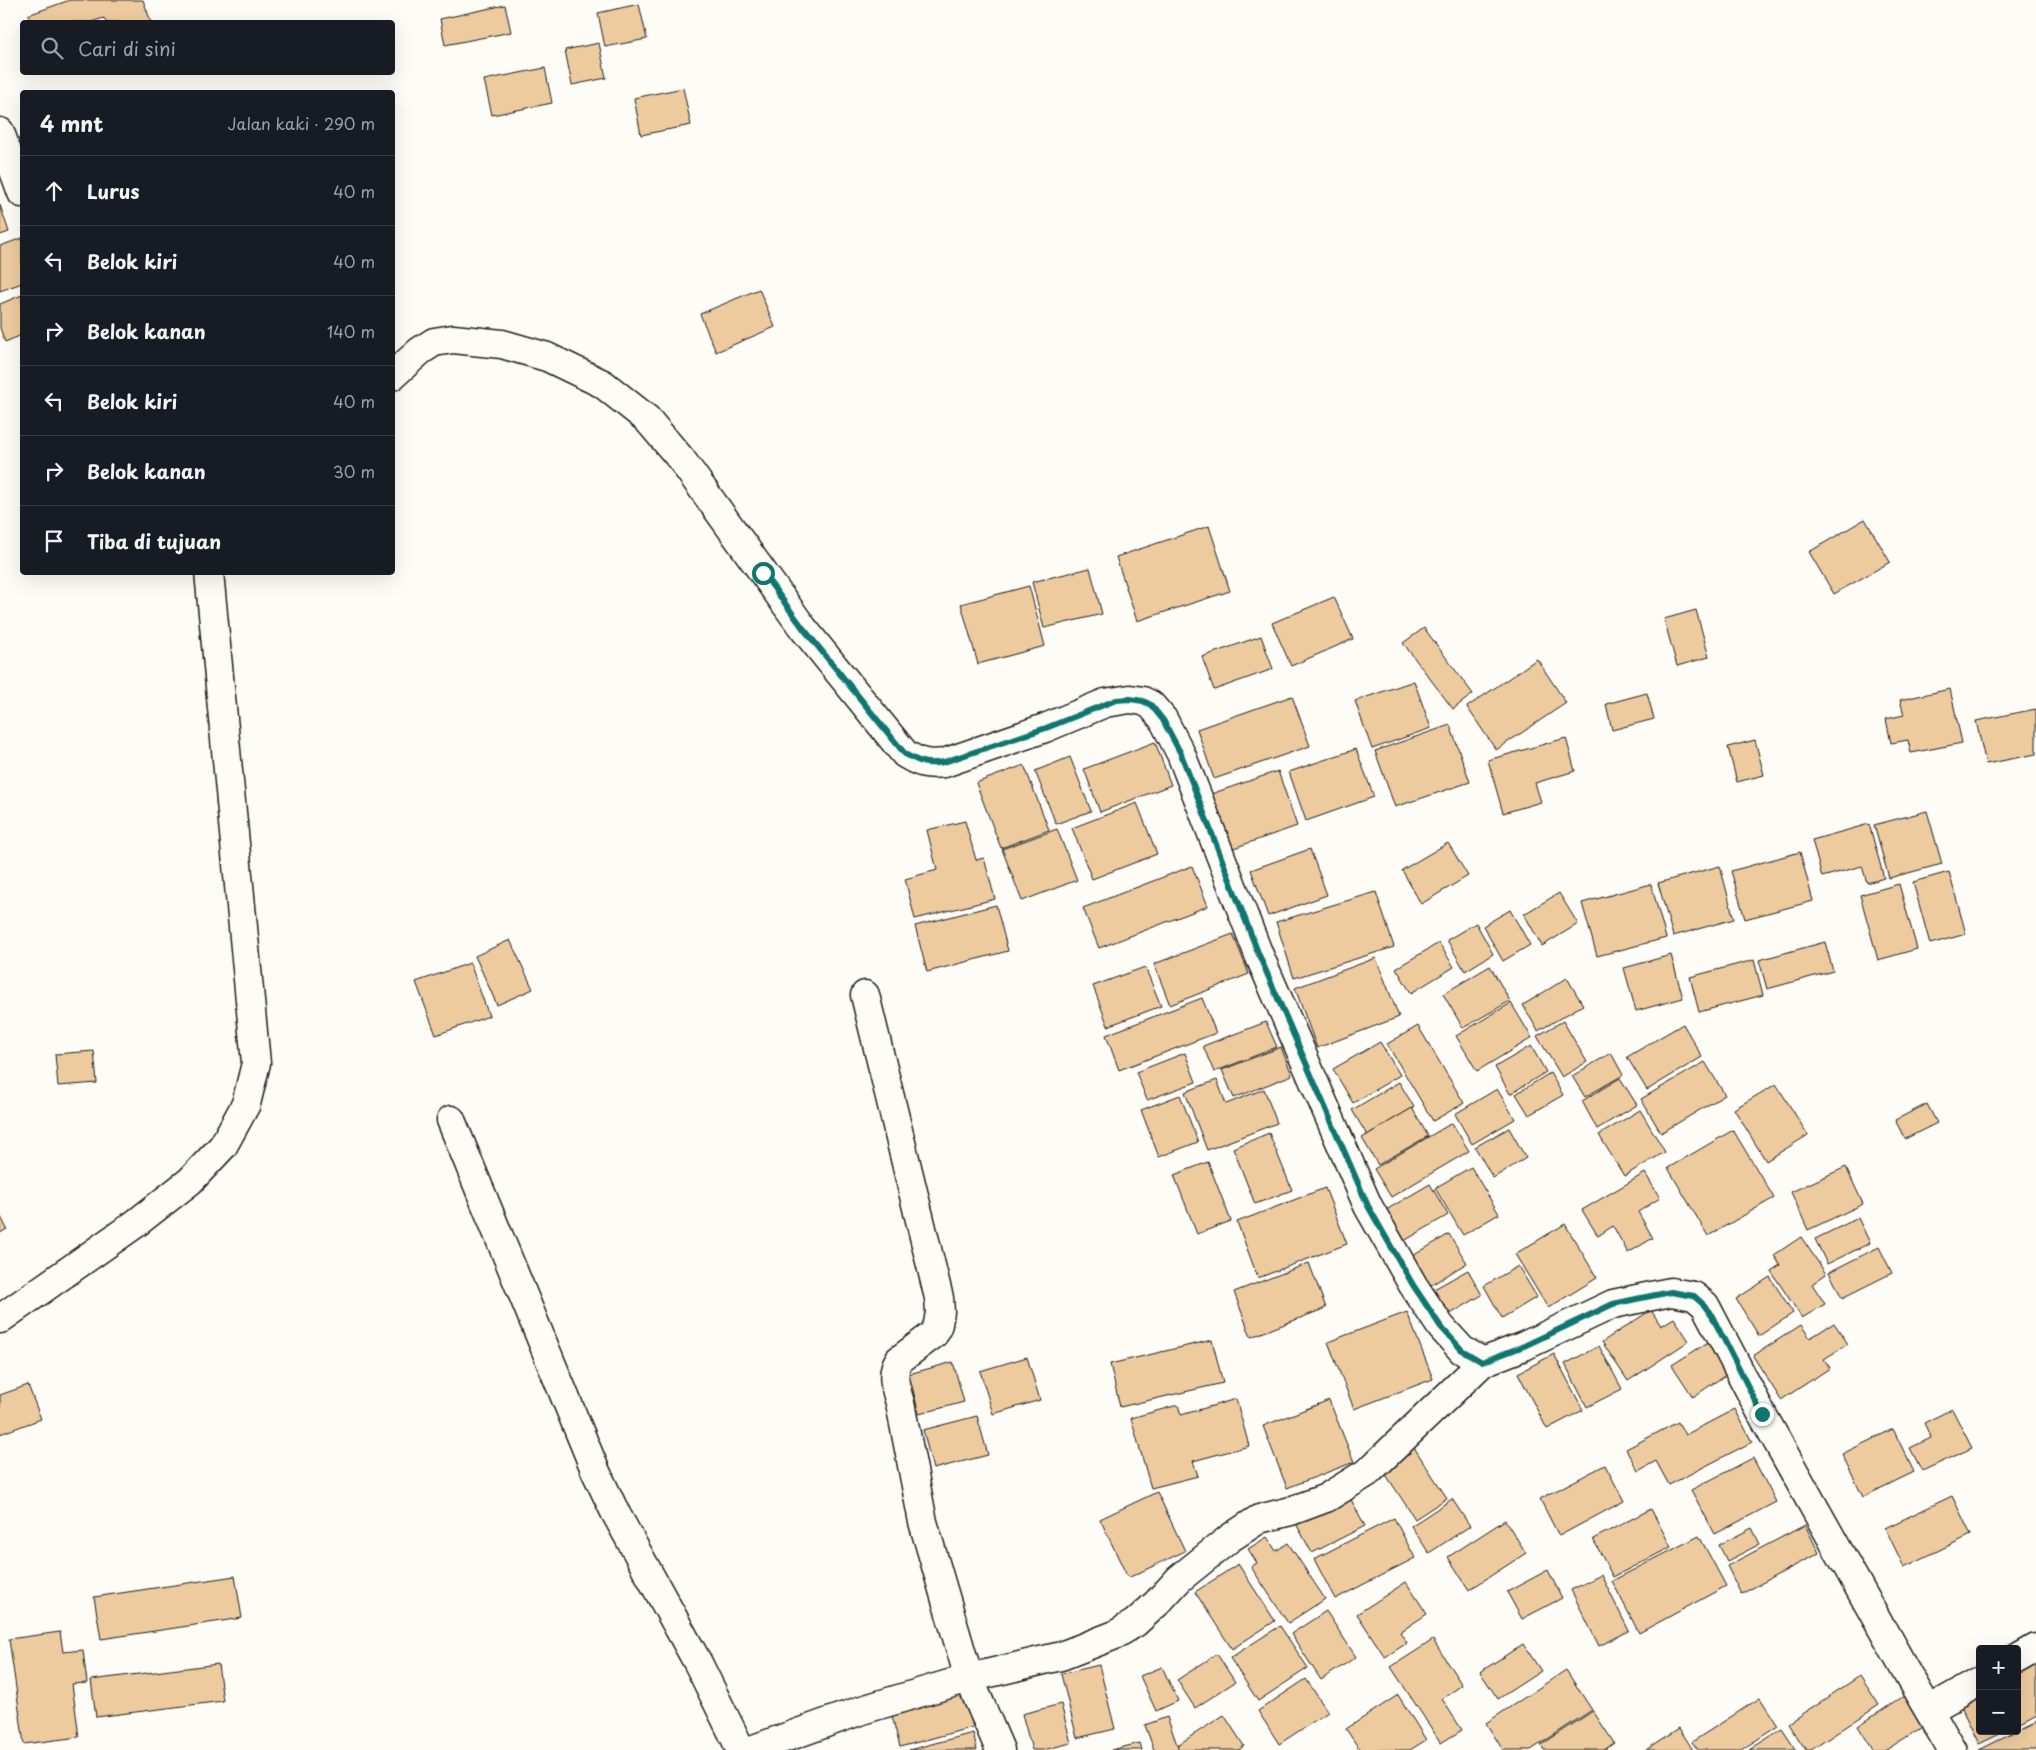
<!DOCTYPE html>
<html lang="id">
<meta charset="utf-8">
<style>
body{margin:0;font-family:"Playpen Sans",sans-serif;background:#20242c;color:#f1f3f6}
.controls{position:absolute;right:15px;bottom:15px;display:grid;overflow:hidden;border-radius:5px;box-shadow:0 5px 20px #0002}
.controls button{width:45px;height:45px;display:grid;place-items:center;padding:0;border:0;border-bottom:1px solid #363941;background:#171b24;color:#f1f3f6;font:25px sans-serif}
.stop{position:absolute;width:15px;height:15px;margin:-11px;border:4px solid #0f766e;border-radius:50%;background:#fff}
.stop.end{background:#0f766e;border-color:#fff;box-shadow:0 1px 5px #0008}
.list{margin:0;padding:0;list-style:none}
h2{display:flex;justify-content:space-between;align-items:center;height:65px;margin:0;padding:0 20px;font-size:21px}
h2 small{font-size:16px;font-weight:400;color:#9ea1a6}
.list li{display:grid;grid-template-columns:32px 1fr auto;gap:15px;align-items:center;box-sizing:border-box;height:70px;padding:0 20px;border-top:1px solid #363941}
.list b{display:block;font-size:19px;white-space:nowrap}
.list em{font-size:16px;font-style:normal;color:#9ea1a6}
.icon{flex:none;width:28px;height:28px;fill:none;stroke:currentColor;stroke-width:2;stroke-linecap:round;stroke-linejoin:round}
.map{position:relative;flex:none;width:2036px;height:1750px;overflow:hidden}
.search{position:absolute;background:#171b24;box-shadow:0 5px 20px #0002;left:20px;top:20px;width:375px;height:55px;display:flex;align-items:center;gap:12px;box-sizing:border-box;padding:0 18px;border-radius:5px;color:#9ea1a6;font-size:19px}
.panel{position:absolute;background:#171b24;box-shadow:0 5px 20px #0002;left:20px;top:90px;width:375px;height:485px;border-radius:5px}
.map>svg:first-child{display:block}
</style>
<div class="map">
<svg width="2036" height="1750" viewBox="0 0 2036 1750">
<rect width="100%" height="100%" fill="#fdfcf7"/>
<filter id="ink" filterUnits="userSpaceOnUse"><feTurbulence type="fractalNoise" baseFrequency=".02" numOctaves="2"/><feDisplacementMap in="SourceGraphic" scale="10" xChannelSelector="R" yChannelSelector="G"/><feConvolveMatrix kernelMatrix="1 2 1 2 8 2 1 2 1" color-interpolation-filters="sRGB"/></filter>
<g filter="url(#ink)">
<g fill="#eecb9f" stroke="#1c1c1c">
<path d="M 70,0 L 143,0 L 151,22 L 106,22 L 104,18 L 91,22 L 31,22 L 28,15 Z"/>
<path d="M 639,4 L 647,39 L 605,47 L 598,13 Z"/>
<path d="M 505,5 L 511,32 L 445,45 L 440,19 Z"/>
<path d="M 599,43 L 606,78 L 572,85 L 565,50 Z"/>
<path d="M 545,68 L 552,103 L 492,115 L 484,80 Z"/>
<path d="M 683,88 L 691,125 L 641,135 L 634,98 Z"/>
<path d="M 0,205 L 9,232 L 0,235 Z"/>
<path d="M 22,238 L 22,283 L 0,291 L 0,246 Z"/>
<path d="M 759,289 L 775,327 L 716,352 L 700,314 Z"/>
<path d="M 22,295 L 22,335 L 5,342 L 0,328 L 0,304 Z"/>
<path d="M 1865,519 L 1890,562 L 1834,594 L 1809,552 Z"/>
<path d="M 1209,526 L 1230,591 L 1137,621 L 1116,557 Z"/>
<path d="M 1090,568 L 1102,614 L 1044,628 L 1032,582 Z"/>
<path d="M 1029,586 L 1045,646 L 978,664 L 961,604 Z"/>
<path d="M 1334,597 L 1353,639 L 1291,666 L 1272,623 Z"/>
<path d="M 1696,610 L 1709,657 L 1677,666 L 1664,619 Z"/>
<path d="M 1424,628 L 1473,694 L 1453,709 L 1403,643 Z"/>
<path d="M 1261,636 L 1273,669 L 1214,690 L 1202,657 Z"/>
<path d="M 1537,659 L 1566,703 L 1496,750 L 1467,707 Z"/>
<path d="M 1414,681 L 1431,728 L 1372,749 L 1355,701 Z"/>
<path d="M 1950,689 L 1962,743 L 1911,753 L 1908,740 L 1891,743 L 1886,719 L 1904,715 L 1900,700 Z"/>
<path d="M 1647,693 L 1654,719 L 1612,730 L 1606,704 Z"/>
<path d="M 1292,696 L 1310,746 L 1214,779 L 1197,729 Z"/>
<path d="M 2036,709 L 2036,754 L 1986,764 L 1976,721 Z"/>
<path d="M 1450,725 L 1470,782 L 1395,807 L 1375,751 Z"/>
<path d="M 1566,738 L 1575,771 L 1535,783 L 1541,802 L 1503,813 L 1488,760 Z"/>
<path d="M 1755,740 L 1764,775 L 1737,782 L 1728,747 Z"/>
<path d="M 1155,742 L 1171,785 L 1100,812 L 1084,769 Z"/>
<path d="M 1356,749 L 1374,797 L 1306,821 L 1289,772 Z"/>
<path d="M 1070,757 L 1091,811 L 1056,824 L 1035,771 Z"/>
<path d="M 1024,765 L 1049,830 L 1001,848 L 976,783 Z"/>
<path d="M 1278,771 L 1297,826 L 1228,850 L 1208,795 Z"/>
<path d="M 1137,803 L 1157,854 L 1092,879 L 1072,828 Z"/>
<path d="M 1927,811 L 1942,864 L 1889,878 L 1874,825 Z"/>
<path d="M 965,821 L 976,860 L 984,858 L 995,899 L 915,919 L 905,879 L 937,870 L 927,830 Z"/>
<path d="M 1869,824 L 1884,878 L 1867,883 L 1862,866 L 1822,877 L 1812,840 Z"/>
<path d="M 1057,829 L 1077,880 L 1022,901 L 1002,849 Z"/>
<path d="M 1448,843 L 1468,876 L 1421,904 L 1402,870 Z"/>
<path d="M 1310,849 L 1327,895 L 1268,916 L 1251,870 Z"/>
<path d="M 1800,852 L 1813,901 L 1745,919 L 1731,871 Z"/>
<path d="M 1192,866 L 1208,906 L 1099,948 L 1083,908 Z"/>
<path d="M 1720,866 L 1734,919 L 1673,936 L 1658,883 Z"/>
<path d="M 1949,872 L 1966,934 L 1930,944 L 1913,882 Z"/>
<path d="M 1651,884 L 1666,938 L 1597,956 L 1582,903 Z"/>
<path d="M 1899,884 L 1917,949 L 1878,960 L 1860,895 Z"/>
<path d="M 1376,892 L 1394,947 L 1294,978 L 1276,922 Z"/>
<path d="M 1559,893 L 1578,924 L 1542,946 L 1524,914 Z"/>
<path d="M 996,905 L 1008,951 L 927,972 L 915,926 Z"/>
<path d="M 1510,910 L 1530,945 L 1503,961 L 1483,926 Z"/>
<path d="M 1476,923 L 1493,954 L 1465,971 L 1447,940 Z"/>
<path d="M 1233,934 L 1249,974 L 1170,1005 L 1154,964 Z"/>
<path d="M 510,940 L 533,989 L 497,1005 L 475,956 Z"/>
<path d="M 1825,942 L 1833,971 L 1767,989 L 1759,960 Z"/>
<path d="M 1439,943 L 1454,967 L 1411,993 L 1396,968 Z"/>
<path d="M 1671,955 L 1683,998 L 1636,1011 L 1624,968 Z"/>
<path d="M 1376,958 L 1399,1017 L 1317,1048 L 1295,988 Z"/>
<path d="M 1754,960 L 1763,995 L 1699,1012 L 1690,977 Z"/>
<path d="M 470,963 L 489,1016 L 436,1035 L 416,982 Z"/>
<path d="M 1490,966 L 1510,1001 L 1463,1028 L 1443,994 Z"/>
<path d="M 1145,967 L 1161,1006 L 1108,1026 L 1093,986 Z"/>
<path d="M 1567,978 L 1583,1005 L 1538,1031 L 1523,1005 Z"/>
<path d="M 1202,998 L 1216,1033 L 1119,1070 L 1106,1035 Z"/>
<path d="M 1511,1003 L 1532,1038 L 1477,1071 L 1456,1036 Z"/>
<path d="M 1563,1021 L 1587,1062 L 1562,1077 L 1537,1036 Z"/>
<path d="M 1266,1022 L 1277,1047 L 1214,1072 L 1203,1046 Z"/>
<path d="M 1683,1024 L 1702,1057 L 1647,1090 L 1627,1057 Z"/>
<path d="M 1418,1026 L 1464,1103 L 1433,1121 L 1387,1044 Z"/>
<path d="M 1380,1042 L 1400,1075 L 1353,1103 L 1333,1069 Z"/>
<path d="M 1531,1046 L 1546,1072 L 1510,1094 L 1495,1067 Z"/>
<path d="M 1281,1047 L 1292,1075 L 1234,1098 L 1222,1070 Z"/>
<path d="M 94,1051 L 97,1083 L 58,1086 L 55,1054 Z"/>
<path d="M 1185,1053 L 1196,1082 L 1147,1100 L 1136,1072 Z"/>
<path d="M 1611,1053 L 1623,1075 L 1585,1097 L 1572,1076 Z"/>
<path d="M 1705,1062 L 1725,1095 L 1661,1133 L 1641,1099 Z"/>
<path d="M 1550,1073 L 1563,1095 L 1529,1115 L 1516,1094 Z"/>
<path d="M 1620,1078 L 1637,1105 L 1597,1129 L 1582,1101 Z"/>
<path d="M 1217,1080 L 1226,1104 L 1264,1089 L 1277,1123 L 1207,1150 L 1185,1092 Z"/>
<path d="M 1399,1082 L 1414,1107 L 1367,1135 L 1352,1110 Z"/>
<path d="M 1776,1084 L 1808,1135 L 1766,1161 L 1734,1109 Z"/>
<path d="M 1497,1089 L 1515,1119 L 1472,1144 L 1455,1114 Z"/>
<path d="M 1180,1095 L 1198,1142 L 1159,1157 L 1141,1110 Z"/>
<path d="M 1927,1104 L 1937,1123 L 1905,1139 L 1895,1120 Z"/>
<path d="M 1412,1108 L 1428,1136 L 1378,1165 L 1362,1138 Z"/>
<path d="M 1640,1110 L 1665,1152 L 1624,1176 L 1599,1135 Z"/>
<path d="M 1452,1123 L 1469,1151 L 1391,1197 L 1374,1169 Z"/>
<path d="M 1509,1128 L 1526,1158 L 1493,1178 L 1475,1147 Z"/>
<path d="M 1733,1130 L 1774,1198 L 1708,1236 L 1668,1168 Z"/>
<path d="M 1269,1133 L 1292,1190 L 1255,1204 L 1233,1148 Z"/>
<path d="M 1208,1162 L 1231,1221 L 1197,1234 L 1174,1175 Z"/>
<path d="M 1471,1167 L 1499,1214 L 1463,1235 L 1435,1188 Z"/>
<path d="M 1846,1167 L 1863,1204 L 1808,1230 L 1791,1192 Z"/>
<path d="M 1645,1173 L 1660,1198 L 1638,1212 L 1653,1238 L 1628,1253 L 1613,1226 L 1598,1236 L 1582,1210 Z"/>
<path d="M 1430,1184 L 1448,1215 L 1399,1244 L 1381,1213 Z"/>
<path d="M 1325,1188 L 1347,1244 L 1258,1278 L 1237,1222 Z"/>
<path d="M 0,1215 L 7,1229 L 0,1233 Z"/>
<path d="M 1858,1218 L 1870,1243 L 1827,1264 L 1815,1239 Z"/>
<path d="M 1565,1224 L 1597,1278 L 1548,1308 L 1515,1254 Z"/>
<path d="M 1449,1234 L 1467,1263 L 1423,1290 L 1406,1260 Z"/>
<path d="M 1801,1237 L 1826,1274 L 1812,1284 L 1825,1304 L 1802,1318 L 1771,1271 L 1780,1265 L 1774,1255 Z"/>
<path d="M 1879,1247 L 1892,1273 L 1842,1298 L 1829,1272 Z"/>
<path d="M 1309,1263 L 1326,1308 L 1251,1337 L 1234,1292 Z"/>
<path d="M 1518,1266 L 1537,1297 L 1502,1318 L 1484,1286 Z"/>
<path d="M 1468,1270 L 1482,1295 L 1442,1319 L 1427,1293 Z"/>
<path d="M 1770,1277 L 1793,1313 L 1759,1336 L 1736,1299 Z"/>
<path d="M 1651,1310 L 1661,1326 L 1674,1318 L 1689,1341 L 1628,1381 L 1602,1342 Z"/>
<path d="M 1407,1312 L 1433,1379 L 1354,1409 L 1328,1342 Z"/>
<path d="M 1834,1323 L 1848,1344 L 1824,1359 L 1830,1368 L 1781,1400 L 1753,1356 L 1801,1325 L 1810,1338 Z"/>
<path d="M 1212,1340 L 1223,1383 L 1120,1407 L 1110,1364 Z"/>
<path d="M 1710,1341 L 1730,1372 L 1693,1397 L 1672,1365 Z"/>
<path d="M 1599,1346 L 1622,1389 L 1587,1407 L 1565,1364 Z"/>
<path d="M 1554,1354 L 1583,1410 L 1547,1429 L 1518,1373 Z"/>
<path d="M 1027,1357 L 1040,1400 L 993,1414 L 980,1371 Z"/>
<path d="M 953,1362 L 964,1402 L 919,1414 L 909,1374 Z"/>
<path d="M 28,1385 L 41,1419 L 0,1434 L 0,1395 Z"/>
<path d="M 1236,1399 L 1249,1446 L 1193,1461 L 1198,1476 L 1151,1488 L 1131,1418 L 1178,1405 L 1181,1415 Z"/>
<path d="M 1329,1400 L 1354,1462 L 1287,1488 L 1263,1426 Z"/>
<path d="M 1735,1409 L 1752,1442 L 1669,1485 L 1656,1461 L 1638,1471 L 1626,1449 L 1678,1422 L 1685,1435 Z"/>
<path d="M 1952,1409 L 1972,1448 L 1922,1471 L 1910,1448 L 1931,1438 L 1924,1423 Z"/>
<path d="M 977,1416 L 988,1455 L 933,1469 L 923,1430 Z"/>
<path d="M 1893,1429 L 1914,1472 L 1863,1497 L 1842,1454 Z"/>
<path d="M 1413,1446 L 1447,1498 L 1415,1519 L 1381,1467 Z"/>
<path d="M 1753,1458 L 1776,1502 L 1715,1534 L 1691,1490 Z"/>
<path d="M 1605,1465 L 1624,1501 L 1559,1536 L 1540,1499 Z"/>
<path d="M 1346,1490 L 1365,1526 L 1312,1553 L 1293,1518 Z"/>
<path d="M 1157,1492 L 1185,1551 L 1128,1578 L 1100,1519 Z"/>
<path d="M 1952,1496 L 1971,1535 L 1904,1567 L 1885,1528 Z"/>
<path d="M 1452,1499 L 1470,1526 L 1429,1553 L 1411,1526 Z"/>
<path d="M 1651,1509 L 1671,1547 L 1613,1577 L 1593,1539 Z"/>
<path d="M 1394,1518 L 1415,1558 L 1335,1599 L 1314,1559 Z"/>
<path d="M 1505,1520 L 1526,1553 L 1469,1590 L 1448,1557 Z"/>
<path d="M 1805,1525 L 1819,1553 L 1741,1594 L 1727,1566 Z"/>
<path d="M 1752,1528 L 1760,1544 L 1727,1561 L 1719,1545 Z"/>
<path d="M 1699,1536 L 1726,1586 L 1639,1633 L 1612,1581 Z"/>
<path d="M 1267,1537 L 1276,1551 L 1288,1543 L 1325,1599 L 1288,1623 L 1251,1567 L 1257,1563 L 1248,1549 Z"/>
<path d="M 1238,1564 L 1275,1621 L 1232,1649 L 1195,1592 Z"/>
<path d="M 1548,1570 L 1562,1598 L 1522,1619 L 1507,1592 Z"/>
<path d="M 1601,1575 L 1629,1631 L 1599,1646 L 1571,1590 Z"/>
<path d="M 235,1576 L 242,1618 L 101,1639 L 94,1597 Z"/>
<path d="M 1406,1582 L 1427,1614 L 1400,1632 L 1407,1643 L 1385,1657 L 1357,1614 Z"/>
<path d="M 1326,1611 L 1356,1657 L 1321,1680 L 1291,1634 Z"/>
<path d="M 1280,1626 L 1308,1668 L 1258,1701 L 1230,1658 Z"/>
<path d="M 60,1632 L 63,1652 L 83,1650 L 87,1683 L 72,1684 L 79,1737 L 24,1744 L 9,1639 Z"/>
<path d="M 1433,1640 L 1462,1685 L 1442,1699 L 1462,1730 L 1441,1743 L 1391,1667 Z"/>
<path d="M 1523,1644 L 1541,1671 L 1498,1699 L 1480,1672 Z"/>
<path d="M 1217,1654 L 1235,1682 L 1195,1708 L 1177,1680 Z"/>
<path d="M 2034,1662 L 2036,1666 L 2036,1716 L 2017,1726 L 2017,1670 Z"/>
<path d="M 218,1664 L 223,1701 L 96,1717 L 91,1680 Z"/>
<path d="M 1099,1665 L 1115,1729 L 1077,1738 L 1061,1674 Z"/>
<path d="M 1162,1667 L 1178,1701 L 1156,1711 L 1140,1676 Z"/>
<path d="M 1566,1670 L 1592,1710 L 1531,1750 L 1503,1750 L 1486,1723 Z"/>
<path d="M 1860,1676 L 1879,1705 L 1811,1750 L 1806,1750 L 1788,1723 Z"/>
<path d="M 1306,1679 L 1328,1712 L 1279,1744 L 1258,1711 Z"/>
<path d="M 1980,1688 L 1980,1731 L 2006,1731 L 1979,1744 L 1957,1699 Z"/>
<path d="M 964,1692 L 973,1727 L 900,1747 L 891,1712 Z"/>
<path d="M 1398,1695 L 1426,1740 L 1410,1750 L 1360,1750 L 1346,1729 Z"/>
<path d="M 1904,1696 L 1924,1726 L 1886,1750 L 1873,1750 L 1858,1726 Z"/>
<path d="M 1760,1698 L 1778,1726 L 1741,1750 L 1698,1750 L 1692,1742 Z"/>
<path d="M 1061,1704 L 1071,1743 L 1043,1750 L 1032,1750 L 1022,1714 Z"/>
<path d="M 1593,1711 L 1614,1743 L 1604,1750 L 1544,1750 L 1541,1745 Z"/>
<path d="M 1224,1715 L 1244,1746 L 1239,1750 L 1178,1750 L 1176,1746 Z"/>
<path d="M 1167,1717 L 1179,1750 L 1154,1750 L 1145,1725 Z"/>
<path d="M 2036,1722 L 2036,1750 L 1979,1750 Z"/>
<path d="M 1679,1728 L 1693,1750 L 1646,1750 Z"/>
<path d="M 1782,1729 L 1796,1750 L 1749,1750 Z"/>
<path d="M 973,1733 L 977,1750 L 909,1750 Z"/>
<path d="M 1140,1743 L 1142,1750 L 1111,1750 Z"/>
</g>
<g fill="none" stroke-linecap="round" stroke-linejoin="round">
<defs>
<g id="street">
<path d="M 0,132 L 22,193"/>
<path d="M 392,376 L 420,351 L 434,342 L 453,339 L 502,344 L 547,357 L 603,384 L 647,419 L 681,459 L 803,628 L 905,754 C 920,763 926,765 944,763 L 1045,728 L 1105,703 L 1130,699 L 1143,701 L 1151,705 L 1163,719 L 1181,754 L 1259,955 L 1368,1206 L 1413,1285 L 1441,1327 L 1462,1350 L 1483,1362 L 1524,1346 L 1613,1304 L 1671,1292 L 1694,1296 L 1705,1305 L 1762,1414 L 1908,1675 L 1952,1750"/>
<path d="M 865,995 L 939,1298 L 940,1312 L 938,1324 L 934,1334 L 899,1360 C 890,1374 896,1389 900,1403 L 923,1522 L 969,1678 L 1000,1750"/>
<path d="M 451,1120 L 596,1472 L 615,1512 L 698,1663 L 741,1750"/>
<path d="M 0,1319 L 135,1224 L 190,1181 L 223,1146 L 246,1104 L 256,1063 L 209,572"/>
<path d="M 2017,1659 L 2036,1648"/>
<path d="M 1929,1710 L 1980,1681"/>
<path d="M 751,1750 L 862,1710 L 969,1678 L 1061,1656 L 1115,1635 L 1135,1623 L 1157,1603 L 1179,1579 L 1230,1538 L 1259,1519 L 1291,1511 L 1326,1498 L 1368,1472 L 1483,1362"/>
</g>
</defs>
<use href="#street" stroke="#1c1c1c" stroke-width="31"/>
<use href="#street" stroke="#fdfcf7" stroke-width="28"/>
</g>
</g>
<g fill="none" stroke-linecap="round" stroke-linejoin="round" filter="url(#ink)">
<path stroke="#0f766e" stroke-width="6" d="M 763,573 L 803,628 L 905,754 C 921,763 926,765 944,762 L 1046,728 L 1116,700 L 1130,699 L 1143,701 L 1151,705 L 1163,720 L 1181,754 L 1259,955 L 1368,1206 L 1413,1285 L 1441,1327 L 1462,1350 L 1482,1362 L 1524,1346 L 1613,1304 L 1641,1298 L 1671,1292 L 1694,1296 L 1704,1305 L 1712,1316 L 1762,1414"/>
</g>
</svg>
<div class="controls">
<button>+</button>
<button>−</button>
</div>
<div class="stop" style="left:763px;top:573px"></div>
<div class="stop end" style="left:1762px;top:1414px"></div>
<div class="search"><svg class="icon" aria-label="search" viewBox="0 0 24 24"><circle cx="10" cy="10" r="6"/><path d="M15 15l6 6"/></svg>Cari di sini</div>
<section class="panel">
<h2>4 mnt<small>Jalan kaki · 290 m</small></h2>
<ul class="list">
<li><svg class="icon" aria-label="ahead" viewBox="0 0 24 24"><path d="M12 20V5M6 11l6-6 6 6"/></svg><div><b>Lurus</b></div><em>40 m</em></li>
<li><svg class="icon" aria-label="left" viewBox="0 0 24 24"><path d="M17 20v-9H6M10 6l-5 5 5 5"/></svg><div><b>Belok kiri</b></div><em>40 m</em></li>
<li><svg class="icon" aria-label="right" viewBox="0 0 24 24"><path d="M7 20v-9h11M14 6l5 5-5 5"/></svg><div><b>Belok kanan</b></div><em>140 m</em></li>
<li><svg class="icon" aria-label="left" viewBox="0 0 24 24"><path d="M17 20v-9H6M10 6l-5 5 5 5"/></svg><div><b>Belok kiri</b></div><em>40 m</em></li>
<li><svg class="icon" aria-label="right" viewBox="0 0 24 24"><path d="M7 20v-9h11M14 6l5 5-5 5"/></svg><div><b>Belok kanan</b></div><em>30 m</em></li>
<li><svg class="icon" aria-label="arrive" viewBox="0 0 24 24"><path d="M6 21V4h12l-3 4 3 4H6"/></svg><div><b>Tiba di tujuan</b></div></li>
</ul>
</section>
</div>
